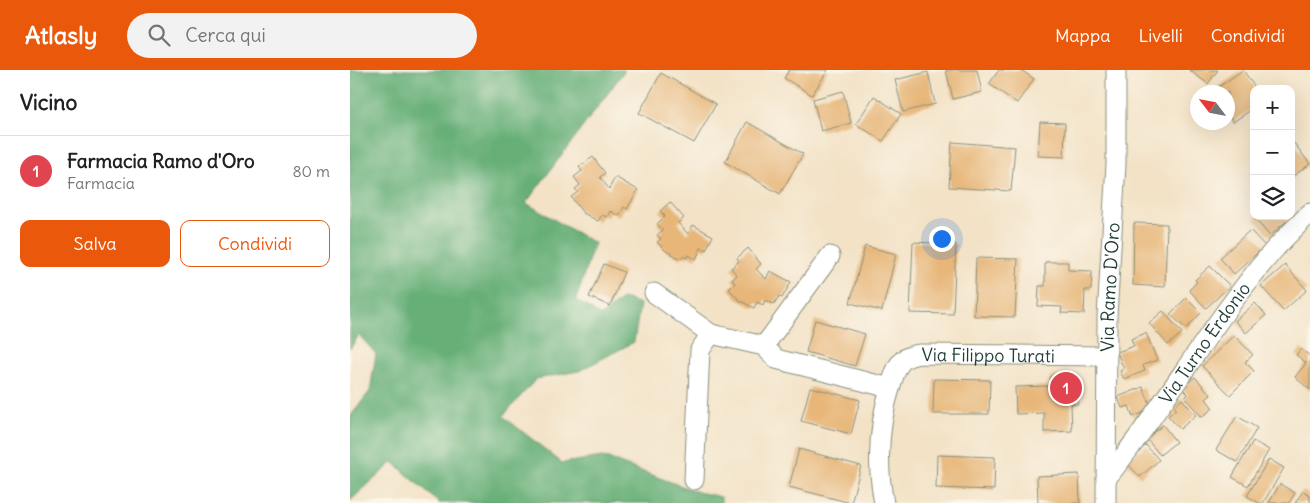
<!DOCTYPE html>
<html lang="it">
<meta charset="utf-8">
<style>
body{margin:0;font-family:Delius,sans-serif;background:#f2f2f2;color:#202124}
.controls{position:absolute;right:15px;top:15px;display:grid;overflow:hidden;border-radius:10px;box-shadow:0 5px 20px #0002}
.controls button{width:45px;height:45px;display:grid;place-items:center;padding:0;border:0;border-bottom:1px solid #e0e0e0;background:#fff;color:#202124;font:25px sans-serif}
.compass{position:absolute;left:840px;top:15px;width:45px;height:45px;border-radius:50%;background:#fff;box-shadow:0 5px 20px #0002;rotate:302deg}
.you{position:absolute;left:591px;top:168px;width:18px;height:18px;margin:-12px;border:4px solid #fff;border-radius:50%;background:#1a73e8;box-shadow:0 0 0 8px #1a73e833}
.badge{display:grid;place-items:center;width:32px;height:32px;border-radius:50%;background:#ea580c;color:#fff;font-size:16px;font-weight:700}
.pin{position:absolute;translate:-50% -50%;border:2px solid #fff;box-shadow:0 1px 5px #0006}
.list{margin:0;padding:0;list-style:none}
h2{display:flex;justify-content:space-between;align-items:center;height:65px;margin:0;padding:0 20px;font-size:21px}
h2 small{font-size:16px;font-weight:400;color:#757577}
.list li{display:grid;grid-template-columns:32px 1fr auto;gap:15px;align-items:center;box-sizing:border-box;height:70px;padding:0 20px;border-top:1px solid #e0e0e0}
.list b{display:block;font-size:19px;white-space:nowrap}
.list p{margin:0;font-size:16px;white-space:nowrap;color:#757577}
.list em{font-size:16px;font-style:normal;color:#757577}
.actions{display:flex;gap:10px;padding:15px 20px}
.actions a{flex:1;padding:11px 0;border:1px solid #ea580c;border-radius:10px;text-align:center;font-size:18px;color:#ea580c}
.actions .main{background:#ea580c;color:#fff}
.icon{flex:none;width:28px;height:28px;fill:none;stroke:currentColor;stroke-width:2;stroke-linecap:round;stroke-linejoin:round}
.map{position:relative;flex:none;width:960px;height:433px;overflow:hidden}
header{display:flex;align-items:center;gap:30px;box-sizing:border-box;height:70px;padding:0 25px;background:#ea580c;color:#fff}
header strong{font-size:24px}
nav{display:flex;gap:28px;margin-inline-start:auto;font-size:18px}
.search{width:350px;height:45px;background:#f2f2f2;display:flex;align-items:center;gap:12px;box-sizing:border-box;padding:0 18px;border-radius:28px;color:#757577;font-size:19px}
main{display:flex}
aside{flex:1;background:#fff}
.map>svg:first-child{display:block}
</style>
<header>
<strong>Atlasly</strong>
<div class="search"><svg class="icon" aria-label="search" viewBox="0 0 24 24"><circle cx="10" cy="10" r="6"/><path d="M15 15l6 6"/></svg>Cerca qui</div>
<nav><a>Mappa</a><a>Livelli</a><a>Condividi</a></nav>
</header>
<main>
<aside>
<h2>Vicino<small></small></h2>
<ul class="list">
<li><span class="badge" style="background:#e0444e">1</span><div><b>Farmacia Ramo d'Oro</b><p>Farmacia</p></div><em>80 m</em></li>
</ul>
<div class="actions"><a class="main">Salva</a><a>Condividi</a></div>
</aside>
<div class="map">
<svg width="960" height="433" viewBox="0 0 960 433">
<rect width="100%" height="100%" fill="#fbf7ec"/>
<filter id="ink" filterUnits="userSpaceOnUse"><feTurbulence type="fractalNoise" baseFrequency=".02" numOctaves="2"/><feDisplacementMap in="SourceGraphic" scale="10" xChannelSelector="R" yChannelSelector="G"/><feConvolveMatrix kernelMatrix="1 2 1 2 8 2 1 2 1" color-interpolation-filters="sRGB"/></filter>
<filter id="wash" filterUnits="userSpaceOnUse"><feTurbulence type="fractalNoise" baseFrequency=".0096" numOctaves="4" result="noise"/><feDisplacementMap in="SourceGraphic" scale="20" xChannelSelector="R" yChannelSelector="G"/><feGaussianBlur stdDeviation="1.12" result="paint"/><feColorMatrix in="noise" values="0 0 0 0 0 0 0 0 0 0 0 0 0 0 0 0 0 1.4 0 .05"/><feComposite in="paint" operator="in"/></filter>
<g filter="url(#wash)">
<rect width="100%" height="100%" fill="#f3e2c6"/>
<path fill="#66af77" stroke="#427656" d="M 0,0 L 275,0 L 176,133 L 244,173 L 226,230 L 251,246 L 273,228 L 290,234 L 284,272 L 229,301 L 186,309 L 153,346 L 212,393 L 253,387 L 348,422 L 371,427 L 371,433 L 89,433 L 43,392 L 0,431 L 0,347 L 20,321 L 26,284 L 9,265 L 0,279 Z"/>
<g id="blocks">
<g fill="#e7b678">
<path d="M 439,0 L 478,0 L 462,25 L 434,8 Z"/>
<path d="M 596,0 L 627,0 L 632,22 L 603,29 Z"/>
<path d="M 649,0 L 671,0 L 684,9 L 667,33 L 639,14 Z"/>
<path d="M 839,0 L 868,0 L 858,14 Z"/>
<path d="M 893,0 L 906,19 L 904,19 L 904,38 L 883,52 L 878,44 L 878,22 L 861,22 Z"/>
<path d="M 578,2 L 585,34 L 553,42 L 545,10 Z"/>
<path d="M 311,3 L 366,34 L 344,73 L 289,43 Z"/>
<path d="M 493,21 L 501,53 L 471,61 L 463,29 Z"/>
<path d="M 524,26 L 551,44 L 533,71 L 506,54 Z"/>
<path d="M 397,52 L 453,84 L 430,124 L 375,92 Z"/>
<path d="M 690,52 L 715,53 L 714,87 L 688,86 Z"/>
<path d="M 602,72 L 665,77 L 661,121 L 599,117 Z"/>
<path d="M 944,73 L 960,94 L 941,108 L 941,75 Z"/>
<path d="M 243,87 L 255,103 L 250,107 L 259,119 L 265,107 L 288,120 L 277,139 L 274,137 L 269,146 L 260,141 L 257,147 L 252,145 L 248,151 L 233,143 L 221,127 L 228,122 L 225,119 L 230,115 L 224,107 L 232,101 L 229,97 Z"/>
<path d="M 320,132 L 334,148 L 328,153 L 338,164 L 343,155 L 363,166 L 356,180 L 351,178 L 346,189 L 338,185 L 337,188 L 333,186 L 331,189 L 316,181 L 307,172 L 311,169 L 307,165 L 313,160 L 307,154 L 315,146 L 310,141 Z"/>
<path d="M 908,146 L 942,146 L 920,166 L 905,149 Z"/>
<path d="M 784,153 L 817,154 L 815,217 L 783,215 Z"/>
<path d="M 900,160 L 915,176 L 884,204 L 870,188 Z"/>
<path d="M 563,172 L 606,174 L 603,244 L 560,243 Z"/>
<path d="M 515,176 L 546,184 L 532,241 L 500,233 Z"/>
<path d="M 398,178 L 411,194 L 406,199 L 416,209 L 420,201 L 441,212 L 432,228 L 429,226 L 424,234 L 415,230 L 413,235 L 407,232 L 404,238 L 389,230 L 379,219 L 385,213 L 382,210 L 387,205 L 381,198 L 389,191 L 387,188 Z"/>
<path d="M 626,188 L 668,189 L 665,247 L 624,246 Z"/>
<path d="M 695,192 L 718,192 L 718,200 L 742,201 L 741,220 L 735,220 L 734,244 L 711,243 L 712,237 L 688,236 L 689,216 L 695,216 Z"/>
<path d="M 254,194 L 274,202 L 260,236 L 239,227 Z"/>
<path d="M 935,195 L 957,220 L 933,241 L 911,216 Z"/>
<path d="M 860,196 L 880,216 L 856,238 L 839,220 L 847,212 L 845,210 Z"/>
<path d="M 836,228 L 851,243 L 836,259 L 820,244 Z"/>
<path d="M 905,233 L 916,245 L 896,263 L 885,251 Z"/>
<path d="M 813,241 L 832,263 L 818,275 L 799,253 Z"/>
<path d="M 465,250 L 515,264 L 505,296 L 456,282 Z"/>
<path d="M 796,263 L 807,290 L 793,295 L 795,301 L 774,309 L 770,301 L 774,299 L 767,282 L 784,276 L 781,269 Z"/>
<path d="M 884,265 L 903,285 L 895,292 L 904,301 L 880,325 L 852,296 Z"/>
<path d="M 951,279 L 960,286 L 960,320 L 945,307 L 956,293 L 946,285 Z"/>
<path d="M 728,306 L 728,334 L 721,334 L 722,361 L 694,362 L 694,343 L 666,344 L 665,317 L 700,316 L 700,307 Z"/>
<path d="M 845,307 L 861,325 L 856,329 L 863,338 L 852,347 L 835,328 L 838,324 L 832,318 Z"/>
<path d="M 584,309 L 640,310 L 639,344 L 583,344 Z"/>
<path d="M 460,317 L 510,330 L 501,364 L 451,351 Z"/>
<path d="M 793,317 L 802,339 L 783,347 L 779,336 L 772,338 L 768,327 Z"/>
<path d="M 832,329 L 846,345 L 830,359 L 818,346 L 826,339 L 824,336 Z"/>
<path d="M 887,346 L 907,358 L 887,392 L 866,380 Z"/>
<path d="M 813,355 L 826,372 L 810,385 L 796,368 Z"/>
<path d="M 903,371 L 919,380 L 898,416 L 882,407 Z"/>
<path d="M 796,375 L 809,390 L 790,407 L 776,392 Z"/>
<path d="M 449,379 L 511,396 L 501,433 L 439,417 Z"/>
<path d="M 587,385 L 645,387 L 644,420 L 586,418 Z"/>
<path d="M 919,389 L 934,398 L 913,433 L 909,433 L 897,426 Z"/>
<path d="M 729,404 L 730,433 L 688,433 L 687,406 Z"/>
<path d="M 930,414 L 945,423 L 939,433 L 919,433 Z"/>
<path d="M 953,421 L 960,425 L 960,433 L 945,433 Z"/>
</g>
</g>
</g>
<g filter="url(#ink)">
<use href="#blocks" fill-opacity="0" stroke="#89907d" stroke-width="1"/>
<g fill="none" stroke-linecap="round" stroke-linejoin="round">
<defs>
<g id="minor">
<path d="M 480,186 L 414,276 L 426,289 L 540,318"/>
<path d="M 304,223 L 361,264"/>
<path id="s1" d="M 756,409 C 815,336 861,253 923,181 C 934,168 947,156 960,143"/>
<path d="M 344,410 L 350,280 L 361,264 L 414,276"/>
<path id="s2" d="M 534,433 C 526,393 529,353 541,315 C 544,306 546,297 552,291 C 557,286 563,285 570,284 L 757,286"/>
<path id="s3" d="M 756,433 L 757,247 L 766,94 L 766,0"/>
</g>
</defs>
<use href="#minor" stroke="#89907d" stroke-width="21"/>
<use href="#minor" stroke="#fff" stroke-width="19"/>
</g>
</g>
<g text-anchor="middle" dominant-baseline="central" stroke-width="4.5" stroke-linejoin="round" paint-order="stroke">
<g font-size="18" fill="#1f3d34" stroke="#fbf7ec">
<text stroke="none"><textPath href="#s3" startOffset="216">Via Ramo D'Oro</textPath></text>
<text stroke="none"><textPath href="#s1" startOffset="168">Via Turno Erdonio</textPath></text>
<text stroke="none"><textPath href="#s2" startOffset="234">Via Filippo Turati</textPath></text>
</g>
</g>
</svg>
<div class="controls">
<button>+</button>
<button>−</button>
<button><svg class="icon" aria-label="layers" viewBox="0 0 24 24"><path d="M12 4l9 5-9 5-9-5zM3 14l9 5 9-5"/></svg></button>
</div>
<svg class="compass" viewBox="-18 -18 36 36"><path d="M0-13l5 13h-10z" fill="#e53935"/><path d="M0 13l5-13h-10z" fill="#757577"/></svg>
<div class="you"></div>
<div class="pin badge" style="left:716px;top:318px;background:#e0444e">1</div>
</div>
</main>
